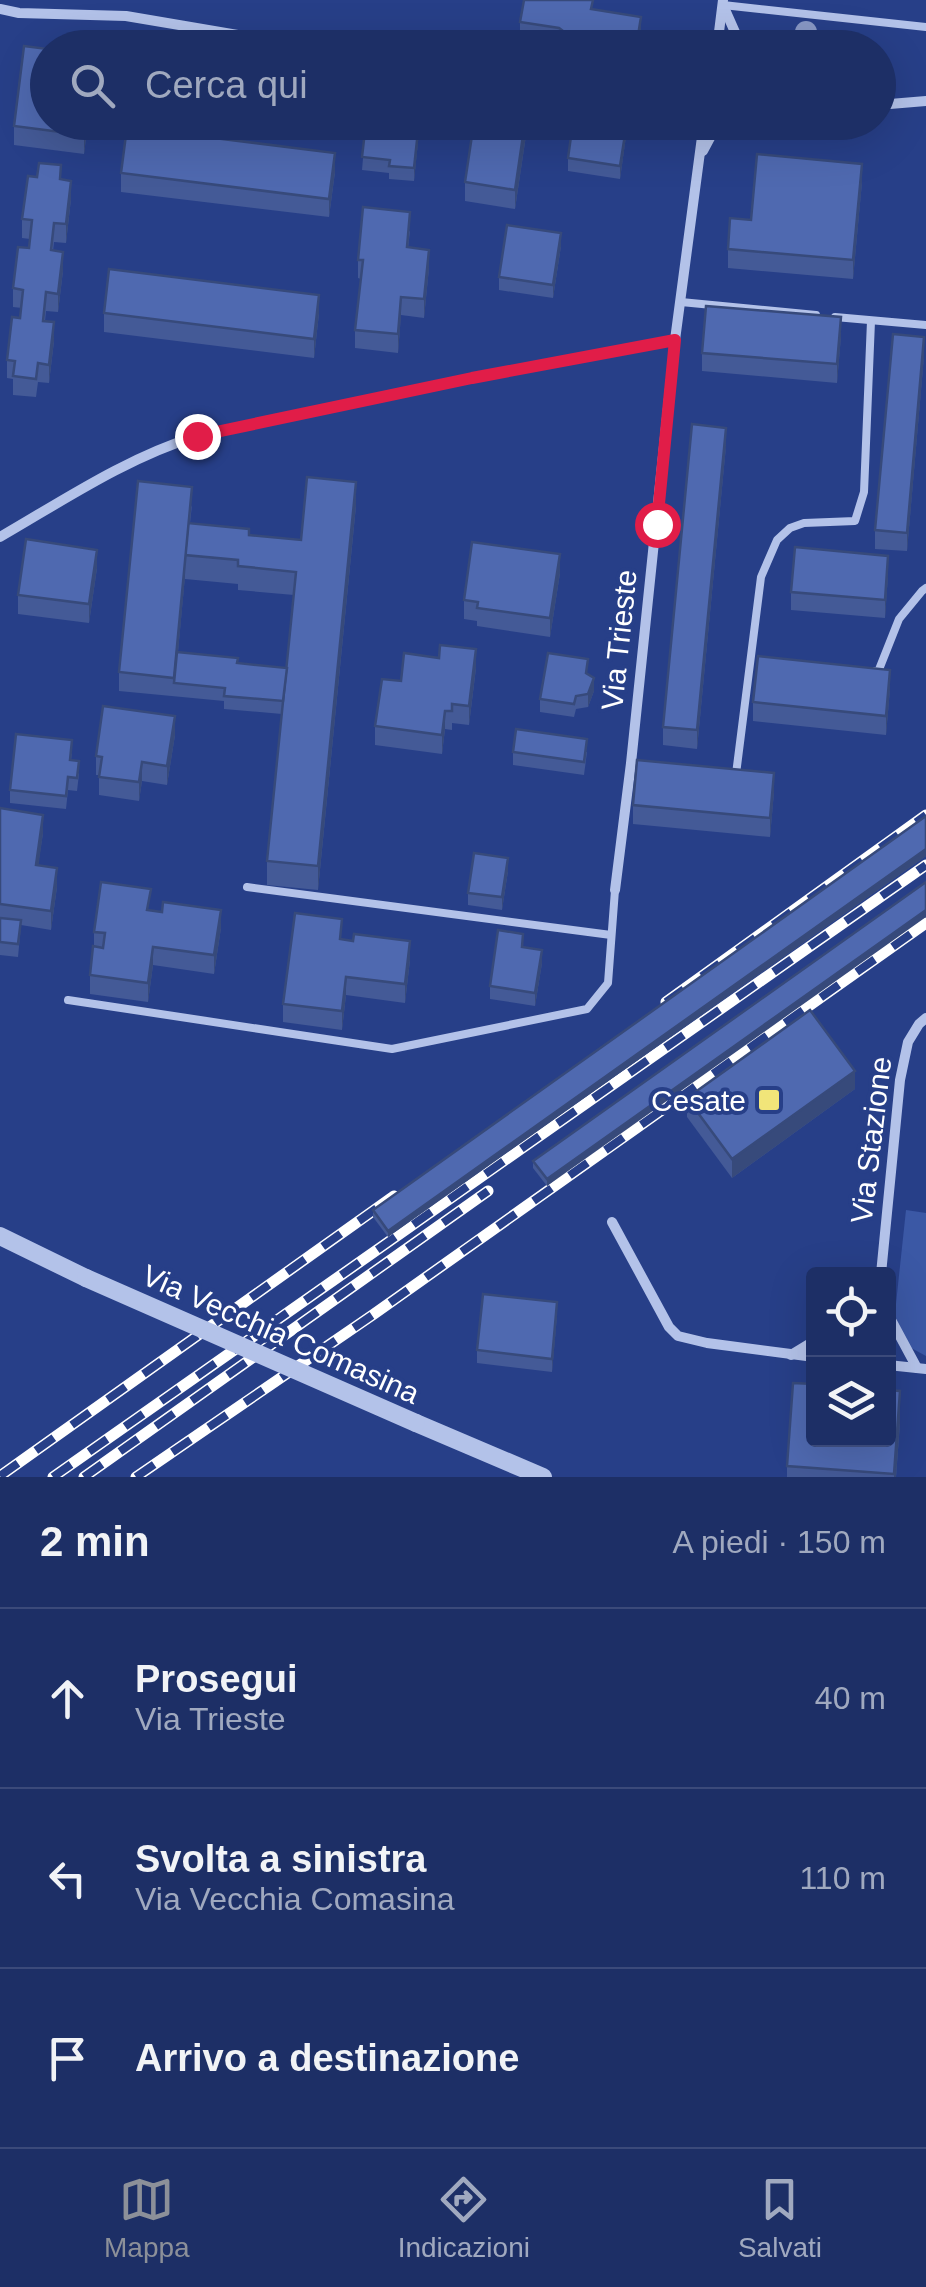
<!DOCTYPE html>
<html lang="it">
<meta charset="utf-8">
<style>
body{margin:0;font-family:Helvetica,sans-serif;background:#2a3b6f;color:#f1f3f6}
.controls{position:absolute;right:30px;bottom:30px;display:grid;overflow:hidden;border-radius:10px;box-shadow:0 10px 40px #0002}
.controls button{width:90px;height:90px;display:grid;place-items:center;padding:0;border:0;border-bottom:2px solid #3b4a7a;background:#1d2f66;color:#f1f3f6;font:50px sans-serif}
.stop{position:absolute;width:30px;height:30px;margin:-22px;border:8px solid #e11d48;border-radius:50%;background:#fff}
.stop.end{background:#e11d48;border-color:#fff;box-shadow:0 2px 10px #0008}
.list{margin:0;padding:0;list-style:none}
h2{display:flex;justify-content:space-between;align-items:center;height:130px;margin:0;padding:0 40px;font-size:42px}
h2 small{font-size:32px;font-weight:400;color:#a0a9bf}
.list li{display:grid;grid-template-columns:65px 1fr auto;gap:30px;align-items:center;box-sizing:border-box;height:180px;padding:0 40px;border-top:2px solid #3b4a7a}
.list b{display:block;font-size:38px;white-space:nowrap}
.list p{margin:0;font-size:32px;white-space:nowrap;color:#a0a9bf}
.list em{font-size:32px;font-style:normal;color:#a0a9bf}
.icon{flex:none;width:55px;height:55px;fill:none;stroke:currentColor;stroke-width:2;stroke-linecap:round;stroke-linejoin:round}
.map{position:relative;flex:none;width:926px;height:1477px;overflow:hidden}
.search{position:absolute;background:#1d2f66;box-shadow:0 10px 40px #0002;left:30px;right:30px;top:30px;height:110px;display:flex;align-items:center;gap:25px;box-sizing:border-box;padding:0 35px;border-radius:55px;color:#a0a9bf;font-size:38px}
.sheet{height:670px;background:#1d2f66}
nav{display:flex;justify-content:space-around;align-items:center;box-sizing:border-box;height:140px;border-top:2px solid #3b4a7a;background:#1d2f66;font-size:28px;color:#a0a9bf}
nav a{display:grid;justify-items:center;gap:5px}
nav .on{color:#8c9099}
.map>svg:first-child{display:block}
</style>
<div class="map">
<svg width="926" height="1477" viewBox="0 0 926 1477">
<rect width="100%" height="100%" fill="#273f88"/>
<path fill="#3b58a5" d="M 906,1210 L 926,1213 L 926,1356 L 902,1343 L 895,1313 Z"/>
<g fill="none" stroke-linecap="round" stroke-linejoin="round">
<g stroke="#b3c2e9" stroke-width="8">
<path d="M 723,5 L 926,27"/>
<path d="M 681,302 L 816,315"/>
<path d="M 835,317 L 926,325"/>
<path d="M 873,671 L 878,672 L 899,619 L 922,591 L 926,588"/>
<path d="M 730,774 L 736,774 L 761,577 L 777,540 L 790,528 L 804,523 L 855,521 L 864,492 L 871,321"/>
<path d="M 247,887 L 611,935"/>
<path d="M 68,1000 L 392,1049 L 587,1009 L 608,983 L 615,890"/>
</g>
<g stroke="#b3c2e9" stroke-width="10">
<path d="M 723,5 L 742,48"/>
<path d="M 0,9 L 19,13 L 126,16 L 315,48"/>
<path d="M 717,48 L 723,0"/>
<path d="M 878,105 L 926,101"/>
<path d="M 703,151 L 718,123"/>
<path d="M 0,537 C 64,500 126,458 197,436 L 472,378 L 675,340"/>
<path d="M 615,890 L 631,763 L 675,340 L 704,122"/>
<path d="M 612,1222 L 669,1327 L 678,1336 L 707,1343 L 814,1357"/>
<path d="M 881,1274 L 900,1080 L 908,1042 L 919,1024 L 926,1018"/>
<path d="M 888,1314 L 917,1368"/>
<path d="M 791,1355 L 814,1341"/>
<path d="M 888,1365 L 926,1369"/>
</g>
<g stroke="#b3c2e9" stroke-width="18">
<path d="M 0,1236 L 86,1278"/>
<path d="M 416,1423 L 543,1477"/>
</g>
<defs>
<g id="rail">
<path d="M 666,1002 L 926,815"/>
<path d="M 0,1476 L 394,1196"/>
<path d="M 53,1477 L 926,865"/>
<path d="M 84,1477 L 488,1191"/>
<path d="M 136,1477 L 374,1314 L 926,923"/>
</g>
</defs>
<use href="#rail" stroke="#fff" stroke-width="11"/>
<use href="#rail" stroke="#273f88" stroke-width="8" stroke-dasharray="22" stroke-linecap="butt"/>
<path stroke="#b3c2e9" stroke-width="18" d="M 86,1278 L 416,1423"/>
</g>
<circle fill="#8898c5" cx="806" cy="32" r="11"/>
<g fill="#445a97" fill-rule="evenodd">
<path d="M 594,10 L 641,36 L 639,48 L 559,48 L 520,41 L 520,22 Z"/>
<path d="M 48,122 L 88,122 L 84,154 L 14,145 L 14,126 Z"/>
<path d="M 366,122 L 420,122 L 414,181 L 389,179 L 389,173 L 362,170 Z"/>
<path d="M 528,122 L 515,209 L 465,201 L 465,182 Z"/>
<path d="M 628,122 L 620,179 L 568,171 L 568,158 Z"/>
<path d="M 335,172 L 329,217 L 121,192 L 121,173 Z"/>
<path d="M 61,180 L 71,199 L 66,243 L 54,242 L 53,251 L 63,271 L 58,312 L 46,311 L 45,321 L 54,341 L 49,383 L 38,382 L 36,397 L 13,395 L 13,379 L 7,378 L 7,360 L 20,318 L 22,308 L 13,307 L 13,288 L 29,248 L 30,239 L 22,238 L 22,219 Z"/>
<path d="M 862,182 L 853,279 L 728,268 L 728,249 Z"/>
<path d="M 410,231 L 408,248 L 429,268 L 424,318 L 401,315 L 398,353 L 355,348 L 355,330 L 361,279 L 358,278 L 358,260 Z"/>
<path d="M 561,246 L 553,298 L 499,290 L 499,277 Z"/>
<path d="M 104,313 L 319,313 L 314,358 L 104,332 Z"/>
<path d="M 841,336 L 837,383 L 702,371 L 702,353 Z"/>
<path d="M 924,356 L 907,551 L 875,549 L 875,530 Z"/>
<path d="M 726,446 L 697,749 L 663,745 L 663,727 Z"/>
<path d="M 192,505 L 190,523 L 249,535 L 301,540 L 356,506 L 318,890 L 267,885 L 267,861 L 282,714 L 224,709 L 224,701 L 119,691 L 119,672 ZM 185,576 L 185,579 L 238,584 L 238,590 L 294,595 L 287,668 L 237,663 L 178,652 Z"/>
<path d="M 97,568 L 89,623 L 18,614 L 18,595 Z"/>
<path d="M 560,573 L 550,637 L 477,626 L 477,621 L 464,619 L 464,600 Z"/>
<path d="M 888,575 L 885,618 L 791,610 L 791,592 Z"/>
<path d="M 476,668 L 469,725 L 452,723 L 452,730 L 445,729 L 442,754 L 375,745 L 375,726 L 401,681 Z"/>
<path d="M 588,674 L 594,691 L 588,707 L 576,709 L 574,717 L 540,712 L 540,699 Z"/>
<path d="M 890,689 L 886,735 L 753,721 L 753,702 Z"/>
<path d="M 175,735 L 167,785 L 142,781 L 139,801 L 99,795 L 99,775 L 96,775 L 96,756 Z"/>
<path d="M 513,752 L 587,752 L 584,775 L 513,765 Z"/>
<path d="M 72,753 L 71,760 L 79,774 L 77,791 L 68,790 L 66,809 L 10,803 L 10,790 Z"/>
<path d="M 774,792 L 770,837 L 633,824 L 633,805 Z"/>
<path d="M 0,808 L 43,833 L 38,865 L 57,887 L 51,930 L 21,925 L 18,957 L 0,955 Z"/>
<path d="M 926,816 L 926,856 L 388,1237 L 373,1217 L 373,1210 Z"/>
<path d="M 508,871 L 502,910 L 468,905 L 468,893 Z"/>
<path d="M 926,882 L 547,1186 L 533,1168 L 533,1161 Z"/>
<path d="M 150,911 L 221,928 L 214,974 L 153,965 L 148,1002 L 90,994 L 90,975 L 94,946 L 94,932 Z"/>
<path d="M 342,940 L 410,960 L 405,1003 L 346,995 L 342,1030 L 283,1022 L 283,1004 Z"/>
<path d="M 523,947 L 542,963 L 535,1006 L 490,999 L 490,986 Z"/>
<path d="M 855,1089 L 732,1178 L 687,1117 L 687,1098 Z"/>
<path d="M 557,1315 L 552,1372 L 477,1363 L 477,1350 Z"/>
<path d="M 900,1423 L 896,1477 L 787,1477 L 787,1466 Z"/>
</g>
<g fill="#374a7b">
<path d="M 641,17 L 641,36 L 639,48 L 636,48 Z"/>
<path d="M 85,122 L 88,122 L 84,154 L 84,135 Z"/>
<path d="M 419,122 L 420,122 L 414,181 L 414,168 Z"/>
<path d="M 525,122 L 528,122 L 515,209 L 515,190 Z"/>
<path d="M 627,122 L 628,122 L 620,179 L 620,166 Z"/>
<path d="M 335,153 L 335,172 L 329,217 L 329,199 Z"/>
<path d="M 862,164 L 862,182 L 853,279 L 853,260 Z"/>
<path d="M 71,181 L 71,199 L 66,243 L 66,224 Z"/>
<path d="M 561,233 L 561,246 L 553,298 L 553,285 Z"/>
<path d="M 429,250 L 429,268 L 424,318 L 424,299 Z"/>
<path d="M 63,252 L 63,271 L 58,312 L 58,294 Z"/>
<path d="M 319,295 L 319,313 L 314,358 L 314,339 Z"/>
<path d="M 401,297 L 401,315 L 398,353 L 398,334 Z"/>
<path d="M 841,317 L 841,336 L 837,383 L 837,364 Z"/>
<path d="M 54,322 L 54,341 L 49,383 L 49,365 Z"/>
<path d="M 924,337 L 924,356 L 907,551 L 907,533 Z"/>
<path d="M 726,428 L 726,446 L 697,749 L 697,730 Z"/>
<path d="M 356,482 L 356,506 L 318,890 L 318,866 Z"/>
<path d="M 97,550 L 97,568 L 89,623 L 89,604 Z"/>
<path d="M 560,554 L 560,573 L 550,637 L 550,618 Z"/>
<path d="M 888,556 L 888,575 L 885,618 L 885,600 Z"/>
<path d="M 185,558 L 185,576 L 175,683 L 174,683 Z"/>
<path d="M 476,649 L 476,668 L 469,725 L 469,706 Z"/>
<path d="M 890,670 L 890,689 L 886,735 L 886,716 Z"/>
<path d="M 594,678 L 594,691 L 588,707 L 588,694 Z"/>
<path d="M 445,711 L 445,729 L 442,754 L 442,735 Z"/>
<path d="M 175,716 L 175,735 L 167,785 L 167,766 Z"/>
<path d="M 142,762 L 142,781 L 139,801 L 139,782 Z"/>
<path d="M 774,773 L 774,792 L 770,837 L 770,818 Z"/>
<path d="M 43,815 L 43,833 L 36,884 L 36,865 Z"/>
<path d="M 926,849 L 926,856 L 388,1237 L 388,1231 Z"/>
<path d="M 508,858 L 508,871 L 502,910 L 502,897 Z"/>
<path d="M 57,868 L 57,887 L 51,930 L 51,911 Z"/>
<path d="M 221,910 L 221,928 L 214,974 L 214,955 Z"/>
<path d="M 926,910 L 926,917 L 547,1186 L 547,1179 Z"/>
<path d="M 410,941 L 410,960 L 405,1003 L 405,984 Z"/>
<path d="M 153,947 L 153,965 L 148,1002 L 148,983 Z"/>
<path d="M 542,950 L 542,963 L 535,1006 L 535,993 Z"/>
<path d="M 346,977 L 346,995 L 342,1030 L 342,1011 Z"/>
<path d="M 855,1071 L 855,1089 L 732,1178 L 732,1159 Z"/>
<path d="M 557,1302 L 557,1315 L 552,1372 L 552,1359 Z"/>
<path d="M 900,1391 L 900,1423 L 896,1477 L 894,1477 Z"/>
</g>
<g fill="#4f69b0" stroke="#374a7b" stroke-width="2.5">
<path d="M 524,0 L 593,0 L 591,9 L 641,17 L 636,48 L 585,48 L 559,28 L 520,22 Z"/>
<path d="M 24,46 L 48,49 L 48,122 L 85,122 L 84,135 L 14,126 Z"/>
<path d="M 366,122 L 419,122 L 414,168 L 389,166 L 390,160 L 362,157 Z"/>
<path d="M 474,122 L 525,122 L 515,190 L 465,182 Z"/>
<path d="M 573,122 L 627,122 L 620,166 L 568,158 Z"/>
<path d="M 127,127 L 335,153 L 329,199 L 121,173 Z"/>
<path d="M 757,154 L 862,164 L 853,260 L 728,249 L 730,218 L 751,220 Z"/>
<path d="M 39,163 L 61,165 L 60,179 L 71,181 L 66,224 L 54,223 L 51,250 L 63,252 L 58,294 L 46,292 L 43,321 L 54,322 L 49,365 L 38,363 L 36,379 L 13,376 L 15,361 L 7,360 L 12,317 L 20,318 L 23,290 L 13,288 L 18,247 L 29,248 L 32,220 L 22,219 L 28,176 L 37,177 Z"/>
<path d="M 363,207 L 410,212 L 407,247 L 429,250 L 424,299 L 401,297 L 398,334 L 355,330 L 363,260 L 358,260 Z"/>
<path d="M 507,225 L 561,233 L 553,285 L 499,277 Z"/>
<path d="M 109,269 L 319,295 L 314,339 L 104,313 Z"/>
<path d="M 706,306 L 841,317 L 837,364 L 702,353 Z"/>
<path d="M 893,334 L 924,337 L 907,533 L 875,530 Z"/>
<path d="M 692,424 L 726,428 L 697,730 L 663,727 Z"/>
<path d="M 307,477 L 356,482 L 318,866 L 267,861 L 296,572 L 238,566 L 238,560 L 185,555 L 188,523 L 249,529 L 249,535 L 301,540 Z"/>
<path d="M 138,481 L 192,487 L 174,678 L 119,672 Z"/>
<path d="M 26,539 L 97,550 L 89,604 L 18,595 Z"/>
<path d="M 472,542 L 560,554 L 550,618 L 477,608 L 478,602 L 464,600 Z"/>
<path d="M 795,547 L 888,556 L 885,600 L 791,592 Z"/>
<path d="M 440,645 L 476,649 L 469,706 L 452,704 L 452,711 L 445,711 L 442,735 L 375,726 L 382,679 L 401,681 L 404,653 L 439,658 Z"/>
<path d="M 177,652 L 238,658 L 237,663 L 287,668 L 283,701 L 224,696 L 225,688 L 174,683 Z"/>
<path d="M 548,653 L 588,659 L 586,673 L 594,678 L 588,694 L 576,696 L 574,704 L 540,699 Z"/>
<path d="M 758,656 L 890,670 L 886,716 L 753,702 Z"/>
<path d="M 103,706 L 175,716 L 167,766 L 142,762 L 139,782 L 99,777 L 102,757 L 96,756 Z"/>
<path d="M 516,729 L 587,739 L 584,762 L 513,752 Z"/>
<path d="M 16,734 L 72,740 L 70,760 L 79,761 L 77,778 L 68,777 L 66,796 L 10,790 Z"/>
<path d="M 637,760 L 774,773 L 770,818 L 633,805 Z"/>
<path d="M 0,808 L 43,815 L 36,865 L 57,868 L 51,911 L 0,904 Z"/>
<path d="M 926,816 L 926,849 L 388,1231 L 373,1210 Z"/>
<path d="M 474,853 L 508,858 L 502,897 L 468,893 Z"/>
<path d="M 101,882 L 151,889 L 147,910 L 162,912 L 163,902 L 221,910 L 214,955 L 153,947 L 148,983 L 90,975 L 93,946 L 103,948 L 105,933 L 94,932 Z"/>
<path d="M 926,882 L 926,910 L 547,1179 L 533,1161 Z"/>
<path d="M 295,913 L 342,919 L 340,939 L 353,941 L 354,934 L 410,941 L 405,984 L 346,977 L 342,1011 L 283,1004 Z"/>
<path d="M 0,918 L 21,920 L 18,944 L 0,942 Z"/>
<path d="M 498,930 L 523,934 L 522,947 L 542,950 L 535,993 L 490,986 Z"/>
<path d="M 810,1010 L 855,1071 L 732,1159 L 687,1098 Z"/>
<path d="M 483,1294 L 557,1302 L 552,1359 L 477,1350 Z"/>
<path d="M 793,1383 L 814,1384 L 814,1440 L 888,1440 L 888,1390 L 900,1391 L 894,1474 L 787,1466 Z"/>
</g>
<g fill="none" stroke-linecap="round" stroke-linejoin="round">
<path stroke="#e11d48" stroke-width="12" d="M 197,436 L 472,378 L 675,340 L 657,524"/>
</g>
<rect fill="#f1e579" stroke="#273f88" stroke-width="4" x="757" y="1088" width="24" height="24" rx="5"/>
<g text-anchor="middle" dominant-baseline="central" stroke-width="8" stroke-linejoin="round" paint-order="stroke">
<g font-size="30" fill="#fff" stroke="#273f88">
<text transform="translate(619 640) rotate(-84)">Via Trieste</text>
<text transform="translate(871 1140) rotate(-83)">Via Stazione</text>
<text transform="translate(281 1334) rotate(24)">Via Vecchia Comasina</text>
</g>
<g font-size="30" fill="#fff" stroke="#273f88" text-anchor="end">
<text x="746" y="1100">Cesate</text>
</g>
</g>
</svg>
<div class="controls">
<button><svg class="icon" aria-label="locate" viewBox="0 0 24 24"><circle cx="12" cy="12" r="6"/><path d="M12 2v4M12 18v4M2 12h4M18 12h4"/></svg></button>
<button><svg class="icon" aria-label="layers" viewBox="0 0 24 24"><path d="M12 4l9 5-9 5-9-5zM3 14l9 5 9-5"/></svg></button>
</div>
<div class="stop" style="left:657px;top:524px"></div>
<div class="stop end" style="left:197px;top:436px"></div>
<div class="search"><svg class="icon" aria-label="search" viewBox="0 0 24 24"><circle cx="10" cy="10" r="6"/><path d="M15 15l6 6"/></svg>Cerca qui</div>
</div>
<section class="sheet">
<h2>2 min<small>A piedi · 150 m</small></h2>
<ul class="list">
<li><svg class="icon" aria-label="ahead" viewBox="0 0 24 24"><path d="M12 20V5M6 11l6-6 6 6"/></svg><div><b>Prosegui</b><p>Via Trieste</p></div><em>40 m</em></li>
<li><svg class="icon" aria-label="left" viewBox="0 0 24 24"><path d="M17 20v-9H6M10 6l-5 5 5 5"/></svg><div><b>Svolta a sinistra</b><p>Via Vecchia Comasina</p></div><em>110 m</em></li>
<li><svg class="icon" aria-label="arrive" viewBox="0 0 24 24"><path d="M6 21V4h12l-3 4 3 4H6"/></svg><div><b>Arrivo a destinazione</b></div></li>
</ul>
</section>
<nav>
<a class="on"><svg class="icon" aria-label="map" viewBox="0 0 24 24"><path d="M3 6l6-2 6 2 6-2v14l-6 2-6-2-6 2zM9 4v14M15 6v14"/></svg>Mappa</a>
<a><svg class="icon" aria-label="directions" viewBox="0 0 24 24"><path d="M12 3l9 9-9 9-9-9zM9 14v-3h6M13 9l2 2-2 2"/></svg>Indicazioni</a>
<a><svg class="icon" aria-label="saved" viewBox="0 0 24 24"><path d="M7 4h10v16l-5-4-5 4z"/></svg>Salvati</a>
</nav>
